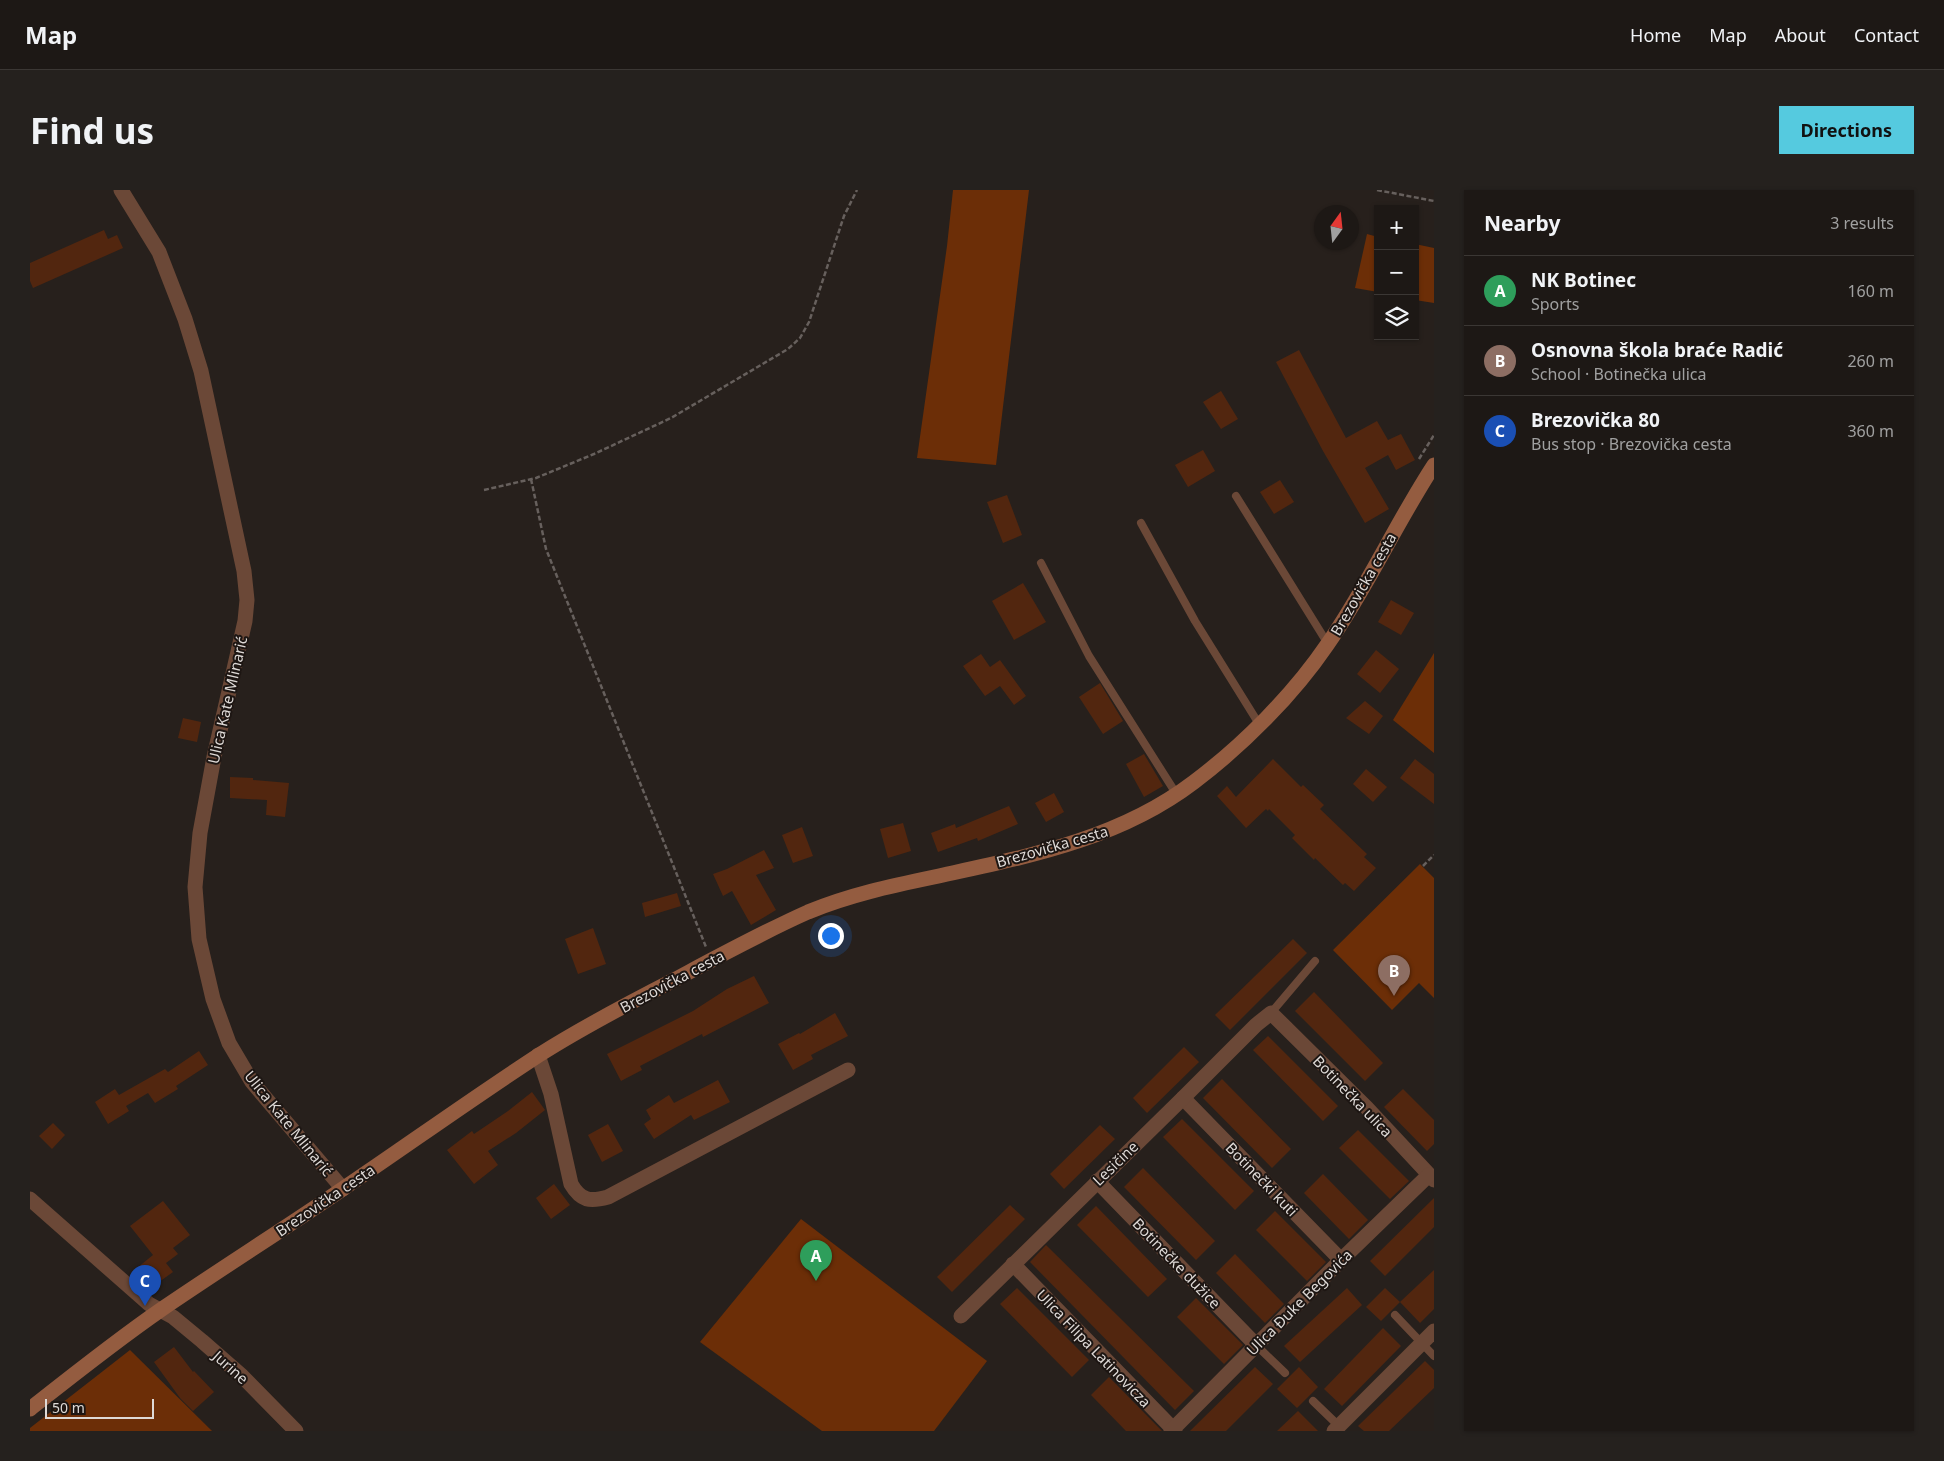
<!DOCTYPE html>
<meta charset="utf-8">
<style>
body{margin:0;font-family:"Noto Sans",sans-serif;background:#25211e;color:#f1f3f6}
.controls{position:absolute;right:15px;top:15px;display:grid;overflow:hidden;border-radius:0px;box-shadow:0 1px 4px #0004}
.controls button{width:45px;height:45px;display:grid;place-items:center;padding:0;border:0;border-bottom:1px solid #3b3734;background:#1d1815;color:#f1f3f6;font:25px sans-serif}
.compass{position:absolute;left:1284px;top:15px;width:45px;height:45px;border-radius:50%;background:#1d1815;box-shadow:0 1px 4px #0004;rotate:15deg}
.scale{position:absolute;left:15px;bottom:12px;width:109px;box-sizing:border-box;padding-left:5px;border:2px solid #ded9d6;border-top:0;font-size:14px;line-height:18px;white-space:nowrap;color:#ded9d6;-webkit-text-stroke:4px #1d1613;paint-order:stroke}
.you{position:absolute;left:800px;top:745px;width:18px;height:18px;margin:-12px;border:4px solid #fff;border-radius:50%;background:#1a73e8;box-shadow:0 0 0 8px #1a73e833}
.badge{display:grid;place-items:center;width:32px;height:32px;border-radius:50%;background:#55cadf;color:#fff;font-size:16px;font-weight:700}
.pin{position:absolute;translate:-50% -41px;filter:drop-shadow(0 1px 2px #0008)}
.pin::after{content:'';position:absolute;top:26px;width:18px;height:15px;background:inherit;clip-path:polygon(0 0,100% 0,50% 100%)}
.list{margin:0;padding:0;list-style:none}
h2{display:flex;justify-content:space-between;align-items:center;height:65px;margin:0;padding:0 20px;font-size:21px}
h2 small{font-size:16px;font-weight:400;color:#a0a0a0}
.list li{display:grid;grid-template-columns:32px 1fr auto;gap:15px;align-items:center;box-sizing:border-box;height:70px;padding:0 20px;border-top:1px solid #3b3734}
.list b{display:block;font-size:19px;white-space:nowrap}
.list p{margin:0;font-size:16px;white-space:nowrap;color:#a0a0a0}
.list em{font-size:16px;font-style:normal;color:#a0a0a0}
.icon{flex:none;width:28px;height:28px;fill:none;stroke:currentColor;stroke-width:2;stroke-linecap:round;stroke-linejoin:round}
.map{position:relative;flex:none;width:1404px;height:1241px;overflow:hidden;border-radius:0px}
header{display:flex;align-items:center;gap:30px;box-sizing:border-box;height:70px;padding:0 25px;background:#1d1815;border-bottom:1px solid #3b3734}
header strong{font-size:24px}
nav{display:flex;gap:28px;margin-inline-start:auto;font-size:18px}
.intro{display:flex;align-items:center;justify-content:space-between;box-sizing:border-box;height:120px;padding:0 30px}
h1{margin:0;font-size:35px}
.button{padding:12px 22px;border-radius:0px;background:#55cadf;color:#111;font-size:18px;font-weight:700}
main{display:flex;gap:30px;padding:0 30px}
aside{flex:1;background:#1d1815;border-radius:0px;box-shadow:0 1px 4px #0004}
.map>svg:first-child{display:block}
</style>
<header>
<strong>Map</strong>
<nav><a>Home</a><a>Map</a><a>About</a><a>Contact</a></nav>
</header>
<div class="intro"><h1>Find us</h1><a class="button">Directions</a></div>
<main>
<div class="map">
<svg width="1404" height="1241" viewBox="0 0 1404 1241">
<rect width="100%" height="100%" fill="#27201c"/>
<g fill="#6c2e07">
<path d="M 923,0 L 999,0 L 966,275 L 887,268 L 917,56 Z"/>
<path d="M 1337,44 L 1348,47 L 1348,102 L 1325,98 Z"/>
<path d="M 1385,54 L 1404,58 L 1404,113 L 1385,110 Z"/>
<path d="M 1404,463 L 1404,563 L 1363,530 Z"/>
<path d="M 1390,674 L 1404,688 L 1404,808 L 1389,793 L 1362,820 L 1303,760 Z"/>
<path d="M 771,1029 L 957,1171 L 904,1241 L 792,1241 L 670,1152 Z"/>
<path d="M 100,1160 L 182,1241 L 0,1241 L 0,1238 Z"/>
</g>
<g fill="#52260f">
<path d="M 74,40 L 78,49 L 87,45 L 93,58 L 3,98 L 0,91 L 0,73 Z"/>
<path d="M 1269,160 L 1316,248 L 1347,231 L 1358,250 L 1371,244 L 1385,270 L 1366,280 L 1358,265 L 1335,278 L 1359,319 L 1335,333 L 1293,261 L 1246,172 Z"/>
<path d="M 1191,201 L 1208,229 L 1191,239 L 1173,212 Z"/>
<path d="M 1173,260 L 1185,281 L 1158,297 L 1145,275 Z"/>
<path d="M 1250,290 L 1264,312 L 1244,324 L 1230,302 Z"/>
<path d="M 977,305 L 992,345 L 973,353 L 957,312 Z"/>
<path d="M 993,393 L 1016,432 L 984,450 L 962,411 Z"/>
<path d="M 1361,410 L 1384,423 L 1371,445 L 1348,432 Z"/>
<path d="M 1346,460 L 1369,479 L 1350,503 L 1327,484 Z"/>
<path d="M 951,464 L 960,477 L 970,470 L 996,506 L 984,515 L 970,496 L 955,506 L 933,476 Z"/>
<path d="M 1070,493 L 1093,531 L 1073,544 L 1049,507 Z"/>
<path d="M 1335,511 L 1353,526 L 1339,544 L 1316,528 Z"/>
<path d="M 153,528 L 171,532 L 167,552 L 148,548 Z"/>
<path d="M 1114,564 L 1133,596 L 1114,607 L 1096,574 Z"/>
<path d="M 1243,569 L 1271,597 L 1273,595 L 1294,615 L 1290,619 L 1337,664 L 1334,667 L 1346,678 L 1324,701 L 1315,693 L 1313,695 L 1285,668 L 1284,670 L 1262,648 L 1265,645 L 1239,619 L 1238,621 L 1236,619 L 1216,638 L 1187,606 L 1197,596 L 1206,607 Z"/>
<path d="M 1385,569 L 1404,584 L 1404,614 L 1370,588 Z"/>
<path d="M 1336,579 L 1357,597 L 1343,612 L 1323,594 Z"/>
<path d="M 200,587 L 223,588 L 223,590 L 259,593 L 255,627 L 236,625 L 237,610 L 200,608 Z"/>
<path d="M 1024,603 L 1034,622 L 1016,632 L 1005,613 Z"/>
<path d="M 979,616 L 988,634 L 948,651 L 947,648 L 908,662 L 901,643 L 925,634 L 926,638 Z"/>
<path d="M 873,633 L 881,661 L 858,668 L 850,639 Z"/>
<path d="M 772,637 L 783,666 L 763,673 L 752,645 Z"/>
<path d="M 734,660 L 744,678 L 726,685 L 746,720 L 721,735 L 702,701 L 693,706 L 683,684 L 697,679 Z"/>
<path d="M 647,703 L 651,716 L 615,727 L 612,713 Z"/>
<path d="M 563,738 L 576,774 L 548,784 L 535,749 Z"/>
<path d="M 1263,749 L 1277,763 L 1200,840 L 1185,825 Z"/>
<path d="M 724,786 L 739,813 L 673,847 L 672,844 L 610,876 L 612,880 L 591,891 L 577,864 L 663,821 L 697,799 Z"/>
<path d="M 1284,802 L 1353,873 L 1335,891 L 1265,821 Z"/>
<path d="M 805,823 L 818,846 L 781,865 L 783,869 L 763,880 L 748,854 L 769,843 L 770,844 Z"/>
<path d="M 1238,846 L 1308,916 L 1293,931 L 1223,860 Z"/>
<path d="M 1154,857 L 1169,872 L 1117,923 L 1103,908 Z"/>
<path d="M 169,861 L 178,875 L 146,896 L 148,899 L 125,913 L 118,903 L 96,916 L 99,921 L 78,934 L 65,912 L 85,899 L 89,905 L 135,879 L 138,882 Z"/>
<path d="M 1192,889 L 1261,959 L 1242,978 L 1173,908 Z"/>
<path d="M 688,890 L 700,912 L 664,930 L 661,925 L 624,949 L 614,934 L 621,929 L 616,920 L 639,905 L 644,913 Z"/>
<path d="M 1373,899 L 1404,930 L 1404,954 L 1397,961 L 1354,917 Z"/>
<path d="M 502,902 L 515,920 L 486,943 L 458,961 L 468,975 L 444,994 L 417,960 L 442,941 L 444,944 L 478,921 Z"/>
<path d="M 1152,929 L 1224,1001 L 1205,1020 L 1133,947 Z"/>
<path d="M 23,933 L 35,945 L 22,959 L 9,946 Z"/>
<path d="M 578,934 L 593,961 L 572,972 L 558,945 Z"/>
<path d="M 1070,935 L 1085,949 L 1034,999 L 1020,984 Z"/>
<path d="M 1328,940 L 1379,991 L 1360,1009 L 1309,958 Z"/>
<path d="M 1113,978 L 1185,1051 L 1166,1070 L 1094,997 Z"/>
<path d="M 1293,984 L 1338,1030 L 1319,1049 L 1274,1003 Z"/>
<path d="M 524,994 L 540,1015 L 521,1029 L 506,1008 Z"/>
<path d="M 1404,1008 L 1404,1037 L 1355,1086 L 1340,1071 Z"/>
<path d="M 133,1011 L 160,1045 L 143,1058 L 148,1064 L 136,1073 L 143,1082 L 122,1097 L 107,1078 L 123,1065 L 100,1036 Z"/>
<path d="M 980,1015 L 995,1029 L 922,1102 L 907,1087 Z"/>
<path d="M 1066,1016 L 1137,1089 L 1118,1107 L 1047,1035 Z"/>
<path d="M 1245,1021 L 1296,1072 L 1277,1091 L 1226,1040 Z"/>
<path d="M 1016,1055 L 1164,1201 L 1145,1220 L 1000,1072 Z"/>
<path d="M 1205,1064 L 1254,1114 L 1235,1133 L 1186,1083 Z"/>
<path d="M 1404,1080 L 1404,1119 L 1390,1133 L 1370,1112 Z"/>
<path d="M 987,1098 L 1059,1170 L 1042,1187 L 970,1114 Z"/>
<path d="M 1317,1098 L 1332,1115 L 1270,1172 L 1254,1156 Z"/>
<path d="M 1355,1098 L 1370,1112 L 1351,1131 L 1336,1117 Z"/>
<path d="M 1166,1108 L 1213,1155 L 1194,1174 L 1147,1127 Z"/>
<path d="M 1353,1138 L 1371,1156 L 1312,1216 L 1294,1199 Z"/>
<path d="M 144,1157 L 163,1182 L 164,1181 L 184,1202 L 163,1221 L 150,1208 L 124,1172 Z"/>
<path d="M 1395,1171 L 1404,1180 L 1404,1198 L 1359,1241 L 1334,1241 L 1328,1236 Z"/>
<path d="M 1225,1177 L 1243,1194 L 1196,1241 L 1160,1241 Z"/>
<path d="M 1269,1177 L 1288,1197 L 1267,1218 L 1247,1199 Z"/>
<path d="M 1079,1187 L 1132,1241 L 1096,1241 L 1061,1205 Z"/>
<path d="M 1268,1221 L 1288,1241 L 1247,1241 Z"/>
</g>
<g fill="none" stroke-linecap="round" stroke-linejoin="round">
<g stroke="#67605d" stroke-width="2.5" stroke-dasharray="5 2.5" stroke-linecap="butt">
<path d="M 1347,0 L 1404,11"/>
<path d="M 1389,269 L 1404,245"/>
<path d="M 501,289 L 516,359 L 676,757"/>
<path d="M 454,300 L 506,288 L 564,264 L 641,228 L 758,159 L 770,148 L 779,132 L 814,26 L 827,0"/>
<path d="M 1393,676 L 1404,665"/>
</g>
<g stroke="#6b4837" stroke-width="8">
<path d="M 1206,306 L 1298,454"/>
<path d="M 1111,333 L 1165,431 L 1229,534"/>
<path d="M 1011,373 L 1059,466 L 1147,605"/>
<path d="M 1241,823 L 1285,771"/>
<path d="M 1365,1125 L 1404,1166"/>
<path d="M 1226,1155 L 1255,1183"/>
<path d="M 1283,1211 L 1311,1238"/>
</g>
<g stroke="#6b4837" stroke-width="15">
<path d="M 91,0 L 129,62 L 155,129 L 171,181 L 214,381 L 217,410 L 215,431 L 184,567 L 170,643 L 165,697 L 169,749 L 183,809 L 199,853 L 222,892 L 313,999"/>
<path d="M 508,865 L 521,904 L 541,994 C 551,1011 560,1012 578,1007 L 818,880"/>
<path d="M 1153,908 L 1311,1070"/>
<path d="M 1067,991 L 1226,1155"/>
<path d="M 0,1009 L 119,1114 L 143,1127 L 172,1151 L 212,1186 L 266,1241"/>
<path d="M 983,1074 L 1145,1241"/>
<path d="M 931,1126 L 1153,908 L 1226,835 L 1241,823 L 1337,918 L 1404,990"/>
<path d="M 1141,1241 L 1311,1070 L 1399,985"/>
<path d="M 1304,1241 L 1404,1141"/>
</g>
<path stroke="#945c40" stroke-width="15" d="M 0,1219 C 43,1185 87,1150 132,1119 C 192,1078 254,1039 314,998 C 379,954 443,908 509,865 C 553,837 599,813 646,789 C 689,766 733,742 778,722 C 819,705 861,696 904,687 C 995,667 1088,650 1164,592 C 1213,555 1263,505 1297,455 C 1337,398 1366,333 1404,275"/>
</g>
<g text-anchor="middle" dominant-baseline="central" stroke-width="4" stroke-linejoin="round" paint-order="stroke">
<g font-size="15" fill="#ded9d6" stroke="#1d1613">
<text transform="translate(1333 394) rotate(-60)">Brezovička cesta</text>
<text transform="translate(197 510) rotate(-77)">Ulica Kate Mlinarić</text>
<text transform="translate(1022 656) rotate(-16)">Brezovička cesta</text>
<text transform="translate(642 791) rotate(-28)">Brezovička cesta</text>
<text transform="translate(1323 906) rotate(46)">Botinečka ulica</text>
<text transform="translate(259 933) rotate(51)">Ulica Kate Mlinarić</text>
<text transform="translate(1085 973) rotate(-44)">Lesičine</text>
<text transform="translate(1232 989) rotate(46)">Botinečki kuti</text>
<text transform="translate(295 1010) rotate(-34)">Brezovička cesta</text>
<text transform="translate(1147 1073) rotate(46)">Botinečke dužice</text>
<text transform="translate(1269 1112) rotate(-45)">Ulica Đuke Begovića</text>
<text transform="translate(1064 1158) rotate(46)">Ulica Filipa Latinovicza</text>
<text transform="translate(201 1177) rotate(42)">Jurine</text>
</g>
</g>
</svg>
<div class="controls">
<button>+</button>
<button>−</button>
<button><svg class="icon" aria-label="layers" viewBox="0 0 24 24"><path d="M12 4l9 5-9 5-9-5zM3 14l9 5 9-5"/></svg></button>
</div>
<svg class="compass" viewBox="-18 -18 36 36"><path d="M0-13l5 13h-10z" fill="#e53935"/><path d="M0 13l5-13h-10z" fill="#a0a0a0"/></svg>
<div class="scale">50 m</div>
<div class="you"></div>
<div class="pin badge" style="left:786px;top:1091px;background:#2e9e5b">A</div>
<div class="pin badge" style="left:1364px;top:806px;background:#8d6e63">B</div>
<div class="pin badge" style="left:115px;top:1116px;background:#1a4fb4">C</div>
</div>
<aside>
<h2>Nearby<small>3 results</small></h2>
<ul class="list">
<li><span class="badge" style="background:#2e9e5b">A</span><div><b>NK Botinec</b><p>Sports</p></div><em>160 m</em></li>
<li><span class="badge" style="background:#8d6e63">B</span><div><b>Osnovna škola braće Radić</b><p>School · Botinečka ulica</p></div><em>260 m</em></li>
<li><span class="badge" style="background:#1a4fb4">C</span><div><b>Brezovička 80</b><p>Bus stop · Brezovička cesta</p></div><em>360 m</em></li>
</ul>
</aside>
</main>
